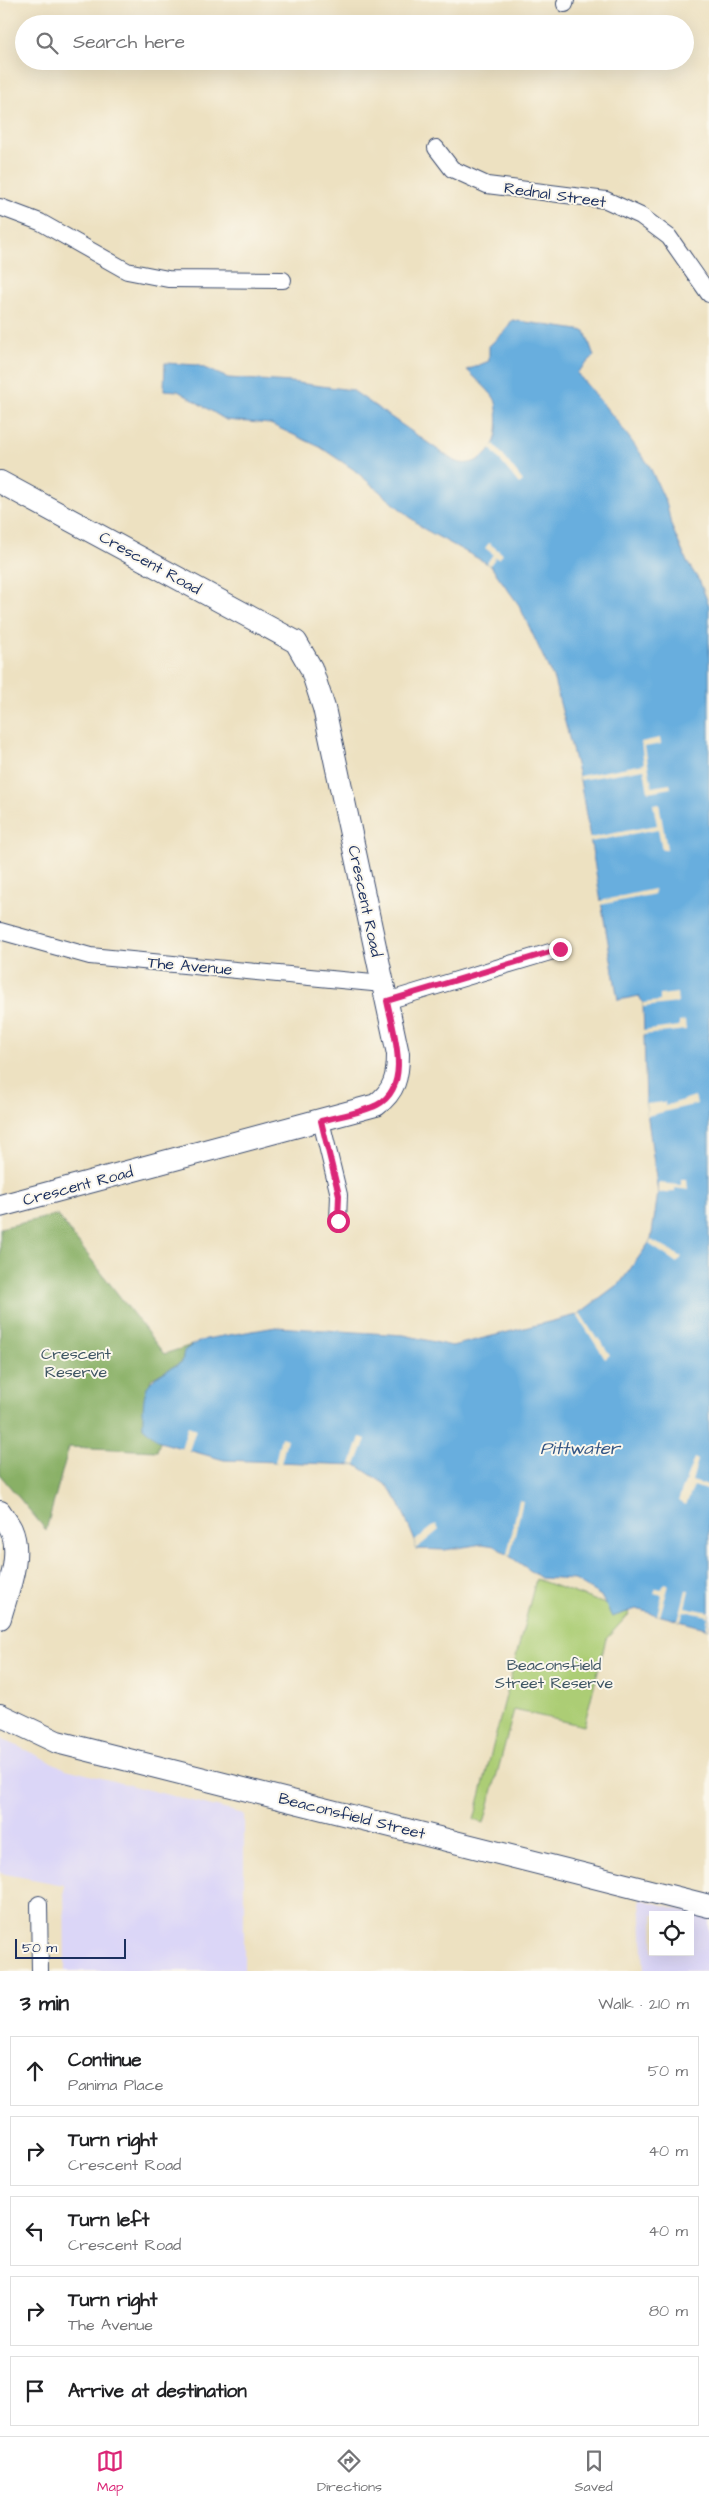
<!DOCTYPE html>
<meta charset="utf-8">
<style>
body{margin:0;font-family:"Architects Daughter",sans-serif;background:#f6f6f6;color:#202124}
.controls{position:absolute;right:15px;bottom:15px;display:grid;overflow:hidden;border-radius:0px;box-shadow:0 5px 20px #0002}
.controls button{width:45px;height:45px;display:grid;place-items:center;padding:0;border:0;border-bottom:1px solid #e0e0e0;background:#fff;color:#202124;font:25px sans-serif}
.scale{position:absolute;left:15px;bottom:12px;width:111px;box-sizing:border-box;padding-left:5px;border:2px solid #1b2f5e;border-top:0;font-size:14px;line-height:18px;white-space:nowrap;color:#1b2f5e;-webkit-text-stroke:4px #fbf7ec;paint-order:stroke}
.stop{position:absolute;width:15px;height:15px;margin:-11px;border:4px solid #db2777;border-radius:50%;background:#fff}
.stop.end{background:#db2777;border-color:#fff;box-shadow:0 1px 5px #0008}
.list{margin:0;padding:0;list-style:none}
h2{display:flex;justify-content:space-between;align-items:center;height:65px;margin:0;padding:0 20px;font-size:21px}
h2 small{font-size:16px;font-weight:400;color:#757577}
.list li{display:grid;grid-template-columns:32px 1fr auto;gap:15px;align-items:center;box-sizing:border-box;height:70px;margin:0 10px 10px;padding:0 10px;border:1px solid #e0e0e0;border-radius:0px}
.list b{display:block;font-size:19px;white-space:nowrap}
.list p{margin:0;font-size:16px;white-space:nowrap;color:#757577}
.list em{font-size:16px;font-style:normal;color:#757577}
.icon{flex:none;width:28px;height:28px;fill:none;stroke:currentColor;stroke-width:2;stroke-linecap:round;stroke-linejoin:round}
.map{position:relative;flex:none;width:709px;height:1971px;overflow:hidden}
.search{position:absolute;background:#fff;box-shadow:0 5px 20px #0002;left:15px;right:15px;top:15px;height:55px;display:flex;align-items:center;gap:12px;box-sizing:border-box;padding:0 18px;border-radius:28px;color:#757577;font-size:19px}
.sheet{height:465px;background:#fff}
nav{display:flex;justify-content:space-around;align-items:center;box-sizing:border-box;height:70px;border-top:1px solid #e0e0e0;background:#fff;font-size:14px;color:#757577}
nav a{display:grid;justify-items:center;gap:2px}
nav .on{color:#db2777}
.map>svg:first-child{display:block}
</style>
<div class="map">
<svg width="709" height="1971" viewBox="0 0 709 1971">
<rect width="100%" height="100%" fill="#fbf7ec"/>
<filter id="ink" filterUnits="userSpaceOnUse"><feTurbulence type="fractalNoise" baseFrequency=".02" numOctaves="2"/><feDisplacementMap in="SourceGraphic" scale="10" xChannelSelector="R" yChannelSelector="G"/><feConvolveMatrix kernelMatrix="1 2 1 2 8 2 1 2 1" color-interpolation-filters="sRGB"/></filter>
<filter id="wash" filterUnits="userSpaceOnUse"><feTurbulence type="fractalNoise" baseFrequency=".0096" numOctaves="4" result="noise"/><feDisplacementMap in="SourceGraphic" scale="20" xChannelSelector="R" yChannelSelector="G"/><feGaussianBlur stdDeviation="1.12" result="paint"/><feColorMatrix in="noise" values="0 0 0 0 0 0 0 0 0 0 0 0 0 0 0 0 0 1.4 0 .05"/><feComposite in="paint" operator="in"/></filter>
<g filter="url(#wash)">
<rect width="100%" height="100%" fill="#ede1c1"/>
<g fill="#dbd6f7" fill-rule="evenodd">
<path d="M 0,1738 L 66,1769 L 244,1814 L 244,1971 L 65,1971 L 64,1885 L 0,1873 Z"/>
<path d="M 640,1899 L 709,1917 L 709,1971 L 644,1971 ZM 653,1915 L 690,1915 L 690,1952 L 653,1952 Z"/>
</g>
<path fill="#accd75" stroke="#647e6a" d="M 536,1579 L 630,1613 L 606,1639 L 584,1726 L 514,1710 L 484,1823 L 474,1820 Z"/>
<path fill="#89b066" stroke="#527062" d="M 57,1215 L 164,1354 L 192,1345 L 184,1352 L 182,1362 L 151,1379 L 143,1427 L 160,1442 L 157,1451 L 69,1447 L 46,1530 L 0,1475 L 0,1228 Z"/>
<path fill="#67aede" stroke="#416e9e" d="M 512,320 L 585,331 L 594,356 L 577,373 L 617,421 L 649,465 L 667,505 L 671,525 L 687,562 L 700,582 L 709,605 L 709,1629 L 636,1609 L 612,1617 L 601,1596 L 575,1580 L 541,1578 L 495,1546 L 482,1544 L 445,1550 L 416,1549 L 415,1541 L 400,1505 L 388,1486 L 356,1465 L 224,1460 L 160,1442 L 143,1427 C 143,1382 144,1383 182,1362 L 184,1351 L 192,1345 L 206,1339 L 276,1327 L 404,1335 L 452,1346 L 577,1315 L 621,1282 L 651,1240 L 658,1193 L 646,1104 L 643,1003 L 639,996 L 618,1000 L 580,780 L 554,680 L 519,605 L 490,565 L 424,529 L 353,469 L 320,447 L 270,424 L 226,420 L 178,391 L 164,390 L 165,363 L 197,365 L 228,378 L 290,382 L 352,390 L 454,461 C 469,468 485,459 493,445 C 499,435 498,413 496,402 C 494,394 474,377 467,370 L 489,361 L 489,346 L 505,331 Z"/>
<g fill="#ede1c1">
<path d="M 494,444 L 523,481 L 519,484 L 490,448 Z"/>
<path d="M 489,543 L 503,554 L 499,559 L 496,557 L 490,565 L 487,563 L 493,554 L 485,548 Z"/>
<path d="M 660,738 L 661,744 L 645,747 L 652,787 L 670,784 L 671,788 L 648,792 L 644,769 L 580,780 L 579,776 L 644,764 L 641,742 Z"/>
<path d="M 659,803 L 667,849 L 662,850 L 658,829 L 590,842 L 589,838 L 657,825 L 653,804 Z"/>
<path d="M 654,889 L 655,894 L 600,905 L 600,901 Z"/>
<path d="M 677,993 L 678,1003 L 643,1007 L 643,1003 L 660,1001 L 660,995 Z"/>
<path d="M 685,1021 L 686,1030 L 643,1035 L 643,1031 L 679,1026 L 679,1022 Z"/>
<path d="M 695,1096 L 697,1104 L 647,1116 L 646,1104 L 665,1102 L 665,1106 Z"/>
<path d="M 681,1179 L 687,1179 L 688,1190 L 675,1188 L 675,1192 L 658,1193 L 658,1183 L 681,1185 Z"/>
<path d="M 651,1240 L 682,1257 L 677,1263 L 649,1244 Z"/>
<path d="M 580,1313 L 597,1339 L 599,1338 L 610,1355 L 605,1359 L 577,1315 Z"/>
<path d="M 188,1426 L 196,1429 L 189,1451 L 181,1449 Z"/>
<path d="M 281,1437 L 287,1439 L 281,1464 L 275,1462 Z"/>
<path d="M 360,1437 L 366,1439 L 356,1465 L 351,1464 Z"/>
<path d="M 694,1458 L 698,1460 L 692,1481 L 709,1486 L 709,1491 L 694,1486 L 686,1505 L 678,1501 Z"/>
<path d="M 519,1500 L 523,1501 L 510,1556 L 507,1555 Z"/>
<path d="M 436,1524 L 439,1530 L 416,1549 L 415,1541 Z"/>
<path d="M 664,1583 L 669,1585 L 660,1616 L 657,1615 L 662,1595 L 654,1593 L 656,1588 L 662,1589 Z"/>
<path d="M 686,1590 L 689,1590 L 685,1607 L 709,1612 L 709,1629 L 706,1628 L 708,1616 L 684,1611 L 681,1621 L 678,1621 Z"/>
</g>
</g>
<g filter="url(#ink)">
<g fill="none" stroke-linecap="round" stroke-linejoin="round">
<defs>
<g id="street">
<path d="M 565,4 L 566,0"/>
<path d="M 436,148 L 452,169 L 487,185 L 606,200 L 641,216 L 669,237 L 709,294"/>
<path d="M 0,207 L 40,222 L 127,271 L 168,279 L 283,280"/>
<path d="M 0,931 L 90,956 L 383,984"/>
<path d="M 387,1001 L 560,949"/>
<path d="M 321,1121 L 339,1195 L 338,1221"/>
<path d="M 39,1904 L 40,1971"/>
</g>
<g id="secondary">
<path d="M 0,482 L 296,642 L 311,668 L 324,708 L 398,1054 C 398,1076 395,1091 376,1105 L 0,1206"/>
<path d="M 0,1512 C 3,1517 8,1523 11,1529 C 23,1556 7,1592 0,1618"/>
<path d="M 0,1715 L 57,1742 L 709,1906"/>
</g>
</defs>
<use href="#street" stroke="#3a4a6d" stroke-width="18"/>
<use href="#secondary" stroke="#3a4a6d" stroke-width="24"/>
<use href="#street" stroke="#fff" stroke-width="16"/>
<use href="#secondary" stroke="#fff" stroke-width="22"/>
</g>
</g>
<g fill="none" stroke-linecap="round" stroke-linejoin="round" filter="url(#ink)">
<path stroke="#db2777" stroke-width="6" d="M 338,1221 L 339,1195 L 321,1121 C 339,1116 361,1113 377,1105 C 413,1086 393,1031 387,1001 L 560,949"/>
</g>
<g text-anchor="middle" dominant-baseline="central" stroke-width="4" stroke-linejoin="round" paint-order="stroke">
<g font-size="16" fill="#1b2f5e" stroke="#fbf7ec">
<text transform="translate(555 195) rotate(8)">Rednal Street</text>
<text transform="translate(150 563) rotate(29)">Crescent Road</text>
<text transform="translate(365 901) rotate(78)">Crescent Road</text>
<text transform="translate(190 966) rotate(5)">The Avenue</text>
<text transform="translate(78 1186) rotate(-15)">Crescent Road</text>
<text transform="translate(352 1816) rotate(14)">Beaconsfield Street</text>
</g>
<g font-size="16" fill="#3f5664" stroke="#fbf7ec">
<text x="76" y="1354">Crescent<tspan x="76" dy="18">Reserve</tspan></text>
<text x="554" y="1665">Beaconsfield<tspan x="554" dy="18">Street Reserve</tspan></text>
</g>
<g font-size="18" font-style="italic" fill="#325584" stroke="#fbf7ec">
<text x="580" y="1448">Pittwater</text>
</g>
</g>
</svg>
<div class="controls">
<button><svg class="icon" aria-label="locate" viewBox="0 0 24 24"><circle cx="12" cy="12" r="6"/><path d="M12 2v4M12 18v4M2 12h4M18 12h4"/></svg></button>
</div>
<div class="scale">50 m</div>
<div class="stop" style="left:338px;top:1221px"></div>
<div class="stop end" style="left:560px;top:949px"></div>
<div class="search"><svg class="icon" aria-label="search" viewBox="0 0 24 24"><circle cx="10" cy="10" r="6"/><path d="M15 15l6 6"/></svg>Search here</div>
</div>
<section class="sheet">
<h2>3 min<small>Walk · 210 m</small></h2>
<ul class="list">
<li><svg class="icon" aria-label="ahead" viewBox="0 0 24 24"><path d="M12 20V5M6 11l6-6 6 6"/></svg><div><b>Continue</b><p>Panima Place</p></div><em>50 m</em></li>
<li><svg class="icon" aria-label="right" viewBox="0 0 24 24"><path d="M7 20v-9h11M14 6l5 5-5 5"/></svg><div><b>Turn right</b><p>Crescent Road</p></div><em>40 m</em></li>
<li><svg class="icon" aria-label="left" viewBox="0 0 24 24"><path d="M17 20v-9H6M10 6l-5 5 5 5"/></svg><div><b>Turn left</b><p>Crescent Road</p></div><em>40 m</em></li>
<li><svg class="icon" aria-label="right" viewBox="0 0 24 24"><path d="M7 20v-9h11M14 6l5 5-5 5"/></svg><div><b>Turn right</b><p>The Avenue</p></div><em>80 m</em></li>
<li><svg class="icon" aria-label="arrive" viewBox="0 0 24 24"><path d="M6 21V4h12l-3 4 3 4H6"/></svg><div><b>Arrive at destination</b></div></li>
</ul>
</section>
<nav>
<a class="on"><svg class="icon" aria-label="map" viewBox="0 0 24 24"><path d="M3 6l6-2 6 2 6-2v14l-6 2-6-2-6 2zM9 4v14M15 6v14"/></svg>Map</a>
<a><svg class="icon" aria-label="directions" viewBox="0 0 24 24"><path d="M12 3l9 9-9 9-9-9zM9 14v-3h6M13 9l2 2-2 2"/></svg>Directions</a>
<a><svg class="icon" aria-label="saved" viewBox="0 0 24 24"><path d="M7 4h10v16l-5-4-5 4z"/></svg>Saved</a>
</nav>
